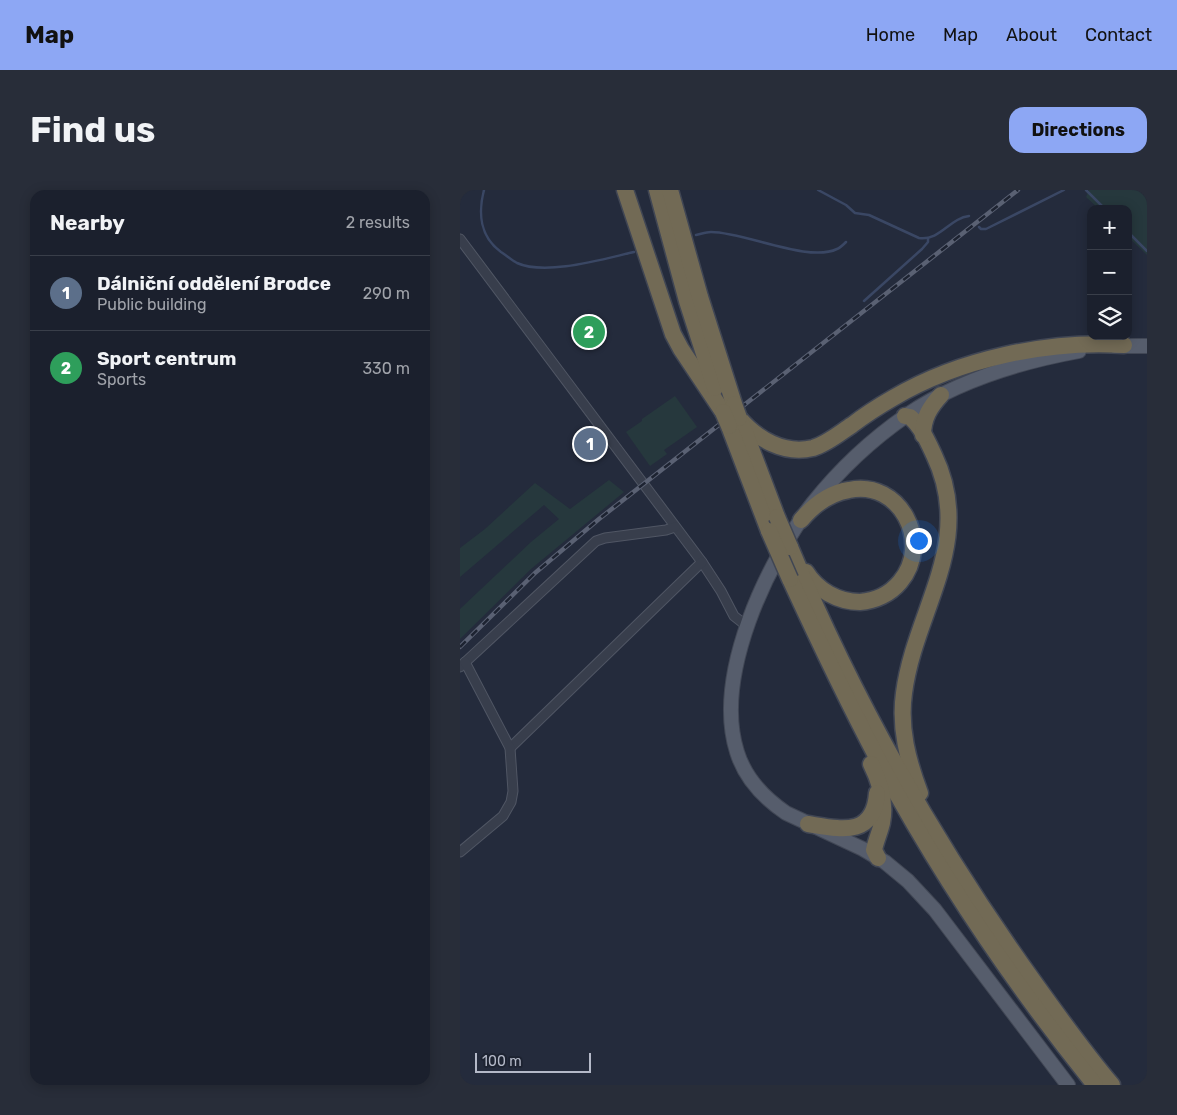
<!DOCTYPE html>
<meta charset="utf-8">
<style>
body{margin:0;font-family:Rubik,sans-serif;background:#282d39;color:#f1f3f6}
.controls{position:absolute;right:15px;top:15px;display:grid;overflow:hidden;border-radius:10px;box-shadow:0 2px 12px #0003}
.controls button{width:45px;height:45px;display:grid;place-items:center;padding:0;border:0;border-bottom:1px solid #393e49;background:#1b202d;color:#f1f3f6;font:25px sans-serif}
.scale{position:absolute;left:15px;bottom:12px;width:116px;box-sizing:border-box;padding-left:5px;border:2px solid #b4b9c8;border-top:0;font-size:14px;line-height:18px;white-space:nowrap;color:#b4b9c8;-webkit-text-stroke:4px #1d2331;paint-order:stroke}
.you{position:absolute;left:458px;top:350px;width:18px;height:18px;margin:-12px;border:4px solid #fff;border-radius:50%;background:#1a73e8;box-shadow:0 0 0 8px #1a73e833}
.badge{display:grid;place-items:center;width:32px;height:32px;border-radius:50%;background:#8da7f4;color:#fff;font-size:16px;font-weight:700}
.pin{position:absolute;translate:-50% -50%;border:2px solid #fff;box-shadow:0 1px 5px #0006}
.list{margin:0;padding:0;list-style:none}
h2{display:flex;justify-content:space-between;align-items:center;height:65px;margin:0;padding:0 20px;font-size:21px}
h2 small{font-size:16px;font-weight:400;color:#a0a3aa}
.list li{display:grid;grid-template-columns:32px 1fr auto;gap:15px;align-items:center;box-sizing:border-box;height:75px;padding:0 20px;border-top:1px solid #393e49}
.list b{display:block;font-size:19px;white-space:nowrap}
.list p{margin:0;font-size:16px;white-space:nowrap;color:#a0a3aa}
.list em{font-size:16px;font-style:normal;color:#a0a3aa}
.icon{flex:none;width:28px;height:28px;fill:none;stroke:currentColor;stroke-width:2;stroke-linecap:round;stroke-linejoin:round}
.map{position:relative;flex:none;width:687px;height:895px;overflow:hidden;border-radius:15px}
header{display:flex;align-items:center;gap:30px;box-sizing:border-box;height:70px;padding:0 25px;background:#8da7f4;color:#111}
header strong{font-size:24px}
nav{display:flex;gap:28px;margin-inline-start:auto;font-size:18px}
.intro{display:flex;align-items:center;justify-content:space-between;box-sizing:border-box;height:120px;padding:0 30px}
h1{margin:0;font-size:35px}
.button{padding:12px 22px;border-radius:15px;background:#8da7f4;color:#111;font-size:18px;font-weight:700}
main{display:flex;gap:30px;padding:0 30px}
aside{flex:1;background:#1b202d;border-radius:15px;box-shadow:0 2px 12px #0003}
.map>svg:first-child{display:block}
</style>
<header>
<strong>Map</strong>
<nav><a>Home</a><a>Map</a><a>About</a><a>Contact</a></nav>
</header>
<div class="intro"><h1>Find us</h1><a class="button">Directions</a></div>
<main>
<aside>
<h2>Nearby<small>2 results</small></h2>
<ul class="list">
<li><span class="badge" style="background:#5c6f8a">1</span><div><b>Dálniční oddělení Brodce</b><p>Public building</p></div><em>290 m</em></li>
<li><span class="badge" style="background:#2e9e5b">2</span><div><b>Sport centrum</b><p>Sports</p></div><em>330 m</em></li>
</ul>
</aside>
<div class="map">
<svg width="687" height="895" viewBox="0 0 687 895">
<rect width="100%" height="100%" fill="#242b3c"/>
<g fill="#26383d">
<path d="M 629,0 L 687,0 L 687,65 L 668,47 L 668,19 L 639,19 L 626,7 Z"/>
<path d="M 215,206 L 237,237 L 204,260 L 207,264 L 190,276 L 166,242 L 182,231 L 182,229 Z"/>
<path d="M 149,290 L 164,302 L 71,379 L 0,449 L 0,419 L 71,352 L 99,329 L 84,315 L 0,387 L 0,358 L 25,339 L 75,293 L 110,319 Z"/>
</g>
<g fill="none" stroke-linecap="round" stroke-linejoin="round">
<g stroke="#3a4764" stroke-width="2.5">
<path d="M 24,0 C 18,23 20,47 41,62 C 46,65 51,70 57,73 C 86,86 143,69 174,62"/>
<path d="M 358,0 L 386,15 L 395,23 L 409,25 L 459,48 C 480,51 490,28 509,26"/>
<path d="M 626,0 L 645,19"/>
<path d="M 519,37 L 521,39 L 526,39 L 604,0"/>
<path d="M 668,42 L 687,61"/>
<path d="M 236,45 C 241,44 246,42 251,42 C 285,42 348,73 377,59 C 380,58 384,54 386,52"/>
<path d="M 404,111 L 462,59 L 468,52 L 468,48"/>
</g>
<defs>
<g id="street">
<path d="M 0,49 L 242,372 L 261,401 L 274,426 L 288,437"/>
<path d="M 0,477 L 136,351 L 145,348 L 206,340 L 215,337"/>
<path d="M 50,558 L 242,372"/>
<path d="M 0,662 L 43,626 L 51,612 L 53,601 L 50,558 L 5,472"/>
</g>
<g id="primary">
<path d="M 655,156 L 687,156"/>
<path d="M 608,895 L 475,720 L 448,691 L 425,672 L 403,659 L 326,623 C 304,608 285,588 277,562 C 253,486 307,372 353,313 C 380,279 411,250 447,225 C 497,191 559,172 619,161"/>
</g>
<g id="highway">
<path d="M 165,0 L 213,144 L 221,159 L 263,222"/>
<path d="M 197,0 L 227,111 L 255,198"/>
<path d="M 210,0 L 240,107 L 274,214"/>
<path d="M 445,226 L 450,227 C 461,236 468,252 474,265 C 516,353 455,419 444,503 C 439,538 448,571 460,603"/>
<path d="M 279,228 C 297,249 324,265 353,258 C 367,254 380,243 392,235 C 405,225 419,216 433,208 C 499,169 588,150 664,155"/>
<path d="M 281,232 L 317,327"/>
<path d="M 269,236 L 309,341"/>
<path d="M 463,245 C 463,228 470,217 481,205"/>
<path d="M 341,330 C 353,316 370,303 389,300 C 440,289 473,353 440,392 C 430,404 415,411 400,412 C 378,412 357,400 346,382"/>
<path d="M 330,357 C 394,511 477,657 574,792 C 599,827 624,862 652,895"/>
<path d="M 330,389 C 359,452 389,515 422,577 C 483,689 555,796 635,895"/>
<path d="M 411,574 C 420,592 426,613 422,633 C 420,642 416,650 414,660 L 418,668"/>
<path d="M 348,634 C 380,639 414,648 417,603"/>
</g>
</defs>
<use href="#street" stroke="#505664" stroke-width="11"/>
<use href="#primary" stroke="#414755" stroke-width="16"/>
<use href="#highway" stroke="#404654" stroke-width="19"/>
<use href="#street" stroke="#383e4c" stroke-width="9"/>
<use href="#primary" stroke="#565d6c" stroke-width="14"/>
<use href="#highway" stroke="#726a55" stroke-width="16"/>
<defs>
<path id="rail" d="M 0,457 L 75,383 L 139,329 L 558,0"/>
</defs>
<use href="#rail" stroke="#5a6173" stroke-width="4.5"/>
<use href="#rail" stroke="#1d2331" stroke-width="2.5" stroke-dasharray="8" stroke-linecap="butt"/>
<defs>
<g id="highway-bridge">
<path d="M 274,214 L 279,228"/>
<path d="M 263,222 L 269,236"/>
<path d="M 317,327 L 330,357"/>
<path d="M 309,341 L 330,389"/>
</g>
</defs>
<use href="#highway-bridge" stroke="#404654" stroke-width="19" stroke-linecap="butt"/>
<use href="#highway-bridge" stroke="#726a55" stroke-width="16"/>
</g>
</svg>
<div class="controls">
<button>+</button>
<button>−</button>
<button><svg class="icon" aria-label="layers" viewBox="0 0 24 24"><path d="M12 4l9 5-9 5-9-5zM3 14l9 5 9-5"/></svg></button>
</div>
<div class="scale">100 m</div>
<div class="you"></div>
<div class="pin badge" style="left:130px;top:254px;background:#5c6f8a">1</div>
<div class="pin badge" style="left:129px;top:142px;background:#2e9e5b">2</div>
</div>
</main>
